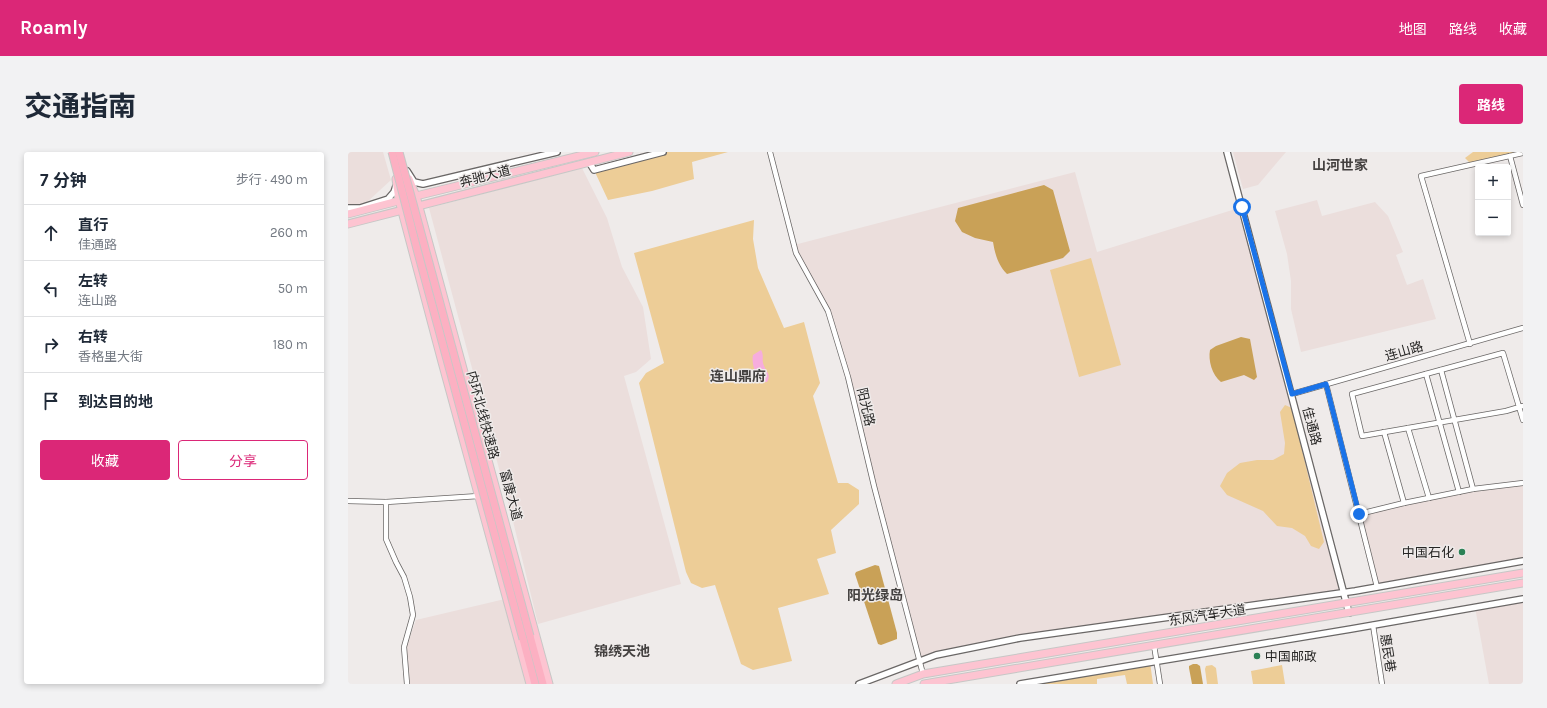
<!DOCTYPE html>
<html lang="zh">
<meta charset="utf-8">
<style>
body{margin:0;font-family:Karla,"Noto Sans SC",sans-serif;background:#f2f2f3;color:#1f2937}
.controls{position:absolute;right:12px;top:12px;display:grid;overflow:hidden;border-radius:4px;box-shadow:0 2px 6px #0003}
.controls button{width:36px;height:36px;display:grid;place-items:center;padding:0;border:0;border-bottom:1px solid #e0e1e3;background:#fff;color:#1f2937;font:20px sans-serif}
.stop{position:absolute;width:12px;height:12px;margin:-9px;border:3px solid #1a73e8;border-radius:50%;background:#fff}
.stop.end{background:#1a73e8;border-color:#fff;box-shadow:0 1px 4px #0008}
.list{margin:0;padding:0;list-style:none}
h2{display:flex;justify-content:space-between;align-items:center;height:52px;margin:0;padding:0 16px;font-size:17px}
h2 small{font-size:13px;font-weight:400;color:#747a83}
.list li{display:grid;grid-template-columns:26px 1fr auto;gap:12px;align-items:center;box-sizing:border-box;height:56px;padding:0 16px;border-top:1px solid #e0e1e3}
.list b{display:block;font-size:15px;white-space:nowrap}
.list p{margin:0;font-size:13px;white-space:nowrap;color:#747a83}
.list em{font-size:13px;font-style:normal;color:#747a83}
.actions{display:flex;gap:8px;padding:12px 16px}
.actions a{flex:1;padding:9px 0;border:1px solid #db2777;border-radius:4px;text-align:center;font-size:14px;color:#db2777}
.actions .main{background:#db2777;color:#fff}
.icon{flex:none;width:22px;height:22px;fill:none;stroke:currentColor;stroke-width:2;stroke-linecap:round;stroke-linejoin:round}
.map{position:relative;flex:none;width:1175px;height:532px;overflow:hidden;border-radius:4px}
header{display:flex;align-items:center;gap:24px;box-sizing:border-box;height:56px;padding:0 20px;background:#db2777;color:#fff}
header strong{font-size:19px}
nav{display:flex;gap:22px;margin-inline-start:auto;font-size:14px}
.intro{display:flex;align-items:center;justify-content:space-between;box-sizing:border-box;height:96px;padding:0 24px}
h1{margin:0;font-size:28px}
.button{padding:10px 18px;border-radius:4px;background:#db2777;color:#fff;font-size:14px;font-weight:700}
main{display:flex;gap:24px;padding:0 24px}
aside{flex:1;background:#fff;border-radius:4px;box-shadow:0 2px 6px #0003}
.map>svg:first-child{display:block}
</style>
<header>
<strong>Roamly</strong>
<nav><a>地图</a><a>路线</a><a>收藏</a></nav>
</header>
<div class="intro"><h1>交通指南</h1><a class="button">路线</a></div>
<main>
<aside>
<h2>7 分钟<small>步行 · 490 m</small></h2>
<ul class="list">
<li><svg class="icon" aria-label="ahead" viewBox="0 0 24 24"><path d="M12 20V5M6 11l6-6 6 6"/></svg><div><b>直行</b><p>佳通路</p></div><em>260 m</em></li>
<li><svg class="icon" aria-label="left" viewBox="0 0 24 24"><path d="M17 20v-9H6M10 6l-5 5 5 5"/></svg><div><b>左转</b><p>连山路</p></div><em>50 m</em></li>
<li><svg class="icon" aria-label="right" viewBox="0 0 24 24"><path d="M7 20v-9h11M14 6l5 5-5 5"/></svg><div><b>右转</b><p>香格里大街</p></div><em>180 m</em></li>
<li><svg class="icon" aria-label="arrive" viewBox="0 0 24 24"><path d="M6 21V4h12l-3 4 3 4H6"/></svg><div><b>到达目的地</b></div></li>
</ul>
<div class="actions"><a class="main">收藏</a><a>分享</a></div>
</aside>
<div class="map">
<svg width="1175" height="532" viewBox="0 0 1175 532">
<rect width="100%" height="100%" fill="#efebea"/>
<g fill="#ebdedc">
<path d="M 0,0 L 35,0 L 43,28 L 18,51 L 0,55 Z"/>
<path d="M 885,0 L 938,0 L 910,33 L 895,37 Z"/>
<path d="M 234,16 L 259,66 L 274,115 L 295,155 L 303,207 L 288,220 L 276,224 L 333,432 L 190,472 L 164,365 L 81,56 Z"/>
<path d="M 727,20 L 749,100 L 894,55 L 997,440 L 672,486 L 571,510 L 500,225 L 480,159 L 446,93 Z"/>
<path d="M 969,48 L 974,64 L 1027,50 L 1040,64 L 1055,100 L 1048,103 L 1059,133 L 1075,127 L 1088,167 L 953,200 L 943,157 L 943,129 L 939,102 L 927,59 Z"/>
<path d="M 1175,331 L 1175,409 L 1029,435 L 1011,362 L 1081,346 Z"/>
<path d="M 157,447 L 181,532 L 62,532 L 58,496 L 68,468 Z"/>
<path d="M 1175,447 L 1175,532 L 1141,532 L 1127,455 Z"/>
</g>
<g fill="#edcd97">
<path d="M 315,0 L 380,0 L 344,10 L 346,27 L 304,39 L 260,48 L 246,18 Z"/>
<path d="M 1125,0 L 1175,0 L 1123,12 L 1117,6 Z"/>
<path d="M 406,68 L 405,87 L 410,116 L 436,176 L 456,170 L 472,231 L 465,244 L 490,331 L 500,331 L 511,338 L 511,352 L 483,378 L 488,401 L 469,407 L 481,442 L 430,456 L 444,509 L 405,518 L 393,512 L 367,433 L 354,436 L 343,431 L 338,420 L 291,231 L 298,221 L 316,211 L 286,101 Z"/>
<path d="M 743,106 L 773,213 L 731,225 L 702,118 Z"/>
<path d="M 937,253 L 944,256 L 976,390 L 971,397 L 963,394 L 957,384 L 944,376 L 929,374 L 915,359 L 879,343 L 872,334 L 879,321 L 892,311 L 909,308 L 925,308 L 936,302 L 937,291 L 932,260 Z"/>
<path d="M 802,510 L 805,532 L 779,532 L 777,523 L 749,527 L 749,532 L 672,532 Z"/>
<path d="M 864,513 L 868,516 L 870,532 L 859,532 L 857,517 L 858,514 Z"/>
<path d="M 934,513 L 937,532 L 905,532 L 903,519 Z"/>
</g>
<g fill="#c9a157">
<path d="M 696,33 L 705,38 L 722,99 L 715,106 L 659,122 C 650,113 647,102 645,90 L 627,86 L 614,80 L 607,69 L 610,56 Z"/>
<path d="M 893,185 L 902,187 L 909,225 L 906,228 L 896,223 L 873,230 C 864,223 860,208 862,198 L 868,194 Z"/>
<path d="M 527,413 L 531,414 L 549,481 L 549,487 L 533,493 L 530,492 L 507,422 L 508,420 Z"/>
<path d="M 845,512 L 849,512 L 852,514 L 855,532 L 844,532 L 841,516 L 841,514 Z"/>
</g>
<path fill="#f6addd" d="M 413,198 C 416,203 414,206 415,211 C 417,219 424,222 419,230 L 414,230 C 408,225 403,211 405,203 Z"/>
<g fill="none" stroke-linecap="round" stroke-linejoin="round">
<defs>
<g id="minor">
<path d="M 422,0 L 448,101 L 480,159 L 500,225 L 526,334 L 575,522"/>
<path d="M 1162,4 L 1175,53"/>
<path d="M 1122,192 L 1073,24 L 1175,1"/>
<path d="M 1093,218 L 1125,337"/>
<path d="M 1078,222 L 1111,340"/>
<path d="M 978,232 L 1029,435"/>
<path d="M 944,242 L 1175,176"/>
<path d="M 1175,254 L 1158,259 L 1014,284 L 1004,242 L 1155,201 L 1175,268"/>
<path d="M 1060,276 L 1081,346"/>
<path d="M 1036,280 L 1056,351"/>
<path d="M 0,349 L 38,350 L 131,344 L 145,340"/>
<path d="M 38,350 L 38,387 L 48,410 L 56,425 L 62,445 L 65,463 L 56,495 L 59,532"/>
<path d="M 1011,362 L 1056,351 L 1125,337 L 1175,331"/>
<path d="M 1025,473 L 1034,532"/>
<path d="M 806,493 L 812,532"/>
</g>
<g id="tertiary">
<path d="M 879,0 L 1001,461"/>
<path d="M 241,10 L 246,18 L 315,0"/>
<path d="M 59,19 L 66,30 L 75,32 L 209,0"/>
<path d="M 0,56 L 12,56 L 40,47 L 46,40 L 48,34"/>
<path d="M 511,532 L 588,503 L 672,486 L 1007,439 L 1175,409"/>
<path d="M 672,532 L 1003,477 L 1175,447"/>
</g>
<g id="primary">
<path d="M 48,27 L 51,48 L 94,210 L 182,532"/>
<path d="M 61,27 L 68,44 L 201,532"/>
<path d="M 64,45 L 247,0"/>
<path d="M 0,62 L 54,48"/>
<path d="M 0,72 L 281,0"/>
<path d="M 548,532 L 575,522 L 1175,421"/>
<path d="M 576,532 L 1175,431"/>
</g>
<g id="trunk">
<path d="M 182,484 L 195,532"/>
<path d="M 175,487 L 187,532"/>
</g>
</defs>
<use href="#minor" stroke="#6a6766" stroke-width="6"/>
<use href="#tertiary" stroke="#6a6766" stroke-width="8"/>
<use href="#primary" stroke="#c7c7c6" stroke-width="9"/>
<use href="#trunk" stroke="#c7c7c6" stroke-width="9"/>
<use href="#minor" stroke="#fff" stroke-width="4.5"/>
<use href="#tertiary" stroke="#fff" stroke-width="5.5"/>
<use href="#primary" stroke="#fdc4d1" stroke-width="7"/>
<use href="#trunk" stroke="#fcb0c2" stroke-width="7"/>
<defs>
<g id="trunk-bridge">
<path d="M 44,0 L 70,101 L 175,487"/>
<path d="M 51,0 L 182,484"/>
</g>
</defs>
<use href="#trunk-bridge" stroke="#c7c7c6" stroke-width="9" stroke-linecap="butt"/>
<use href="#trunk-bridge" stroke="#fcb0c2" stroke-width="7"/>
</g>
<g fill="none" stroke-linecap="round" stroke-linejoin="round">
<path stroke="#1a73e8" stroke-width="5" d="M 894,55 L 944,242 L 978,232 L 1011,362"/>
</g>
<g fill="#2b8155" stroke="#efebea" stroke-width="1.5">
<circle cx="1114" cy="400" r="4"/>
<circle cx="909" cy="504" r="4"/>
</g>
<g text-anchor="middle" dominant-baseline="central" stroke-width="3" stroke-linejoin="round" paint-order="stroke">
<g font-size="13" fill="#272625" stroke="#efebea">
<text transform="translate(137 24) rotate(-14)">奔驰大道</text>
<text transform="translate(1056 199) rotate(-16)">连山路</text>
<text transform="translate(518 255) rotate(77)">阳光路</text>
<text transform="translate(135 263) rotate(75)">内环北线快速路</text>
<text transform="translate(964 274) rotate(75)">佳通路</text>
<text transform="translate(163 343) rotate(75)">富康大道</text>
<text transform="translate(859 463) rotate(-9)">东风汽车大道</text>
<text transform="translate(1040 501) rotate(81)">惠民巷</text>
</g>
<g font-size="13" fill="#272625" stroke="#efebea" text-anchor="end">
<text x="1106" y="400">中国石化</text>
<text x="917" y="504" text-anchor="start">中国邮政</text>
</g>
<g font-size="14" font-weight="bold" fill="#444140" stroke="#efebea">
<text x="992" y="13">山河世家</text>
<text x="390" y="224">连山鼎府</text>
<text x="527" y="443">阳光绿岛</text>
<text x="274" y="499">锦绣天池</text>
</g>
</g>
</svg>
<div class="controls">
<button>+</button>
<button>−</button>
</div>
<div class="stop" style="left:894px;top:55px"></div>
<div class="stop end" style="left:1011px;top:362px"></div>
</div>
</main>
